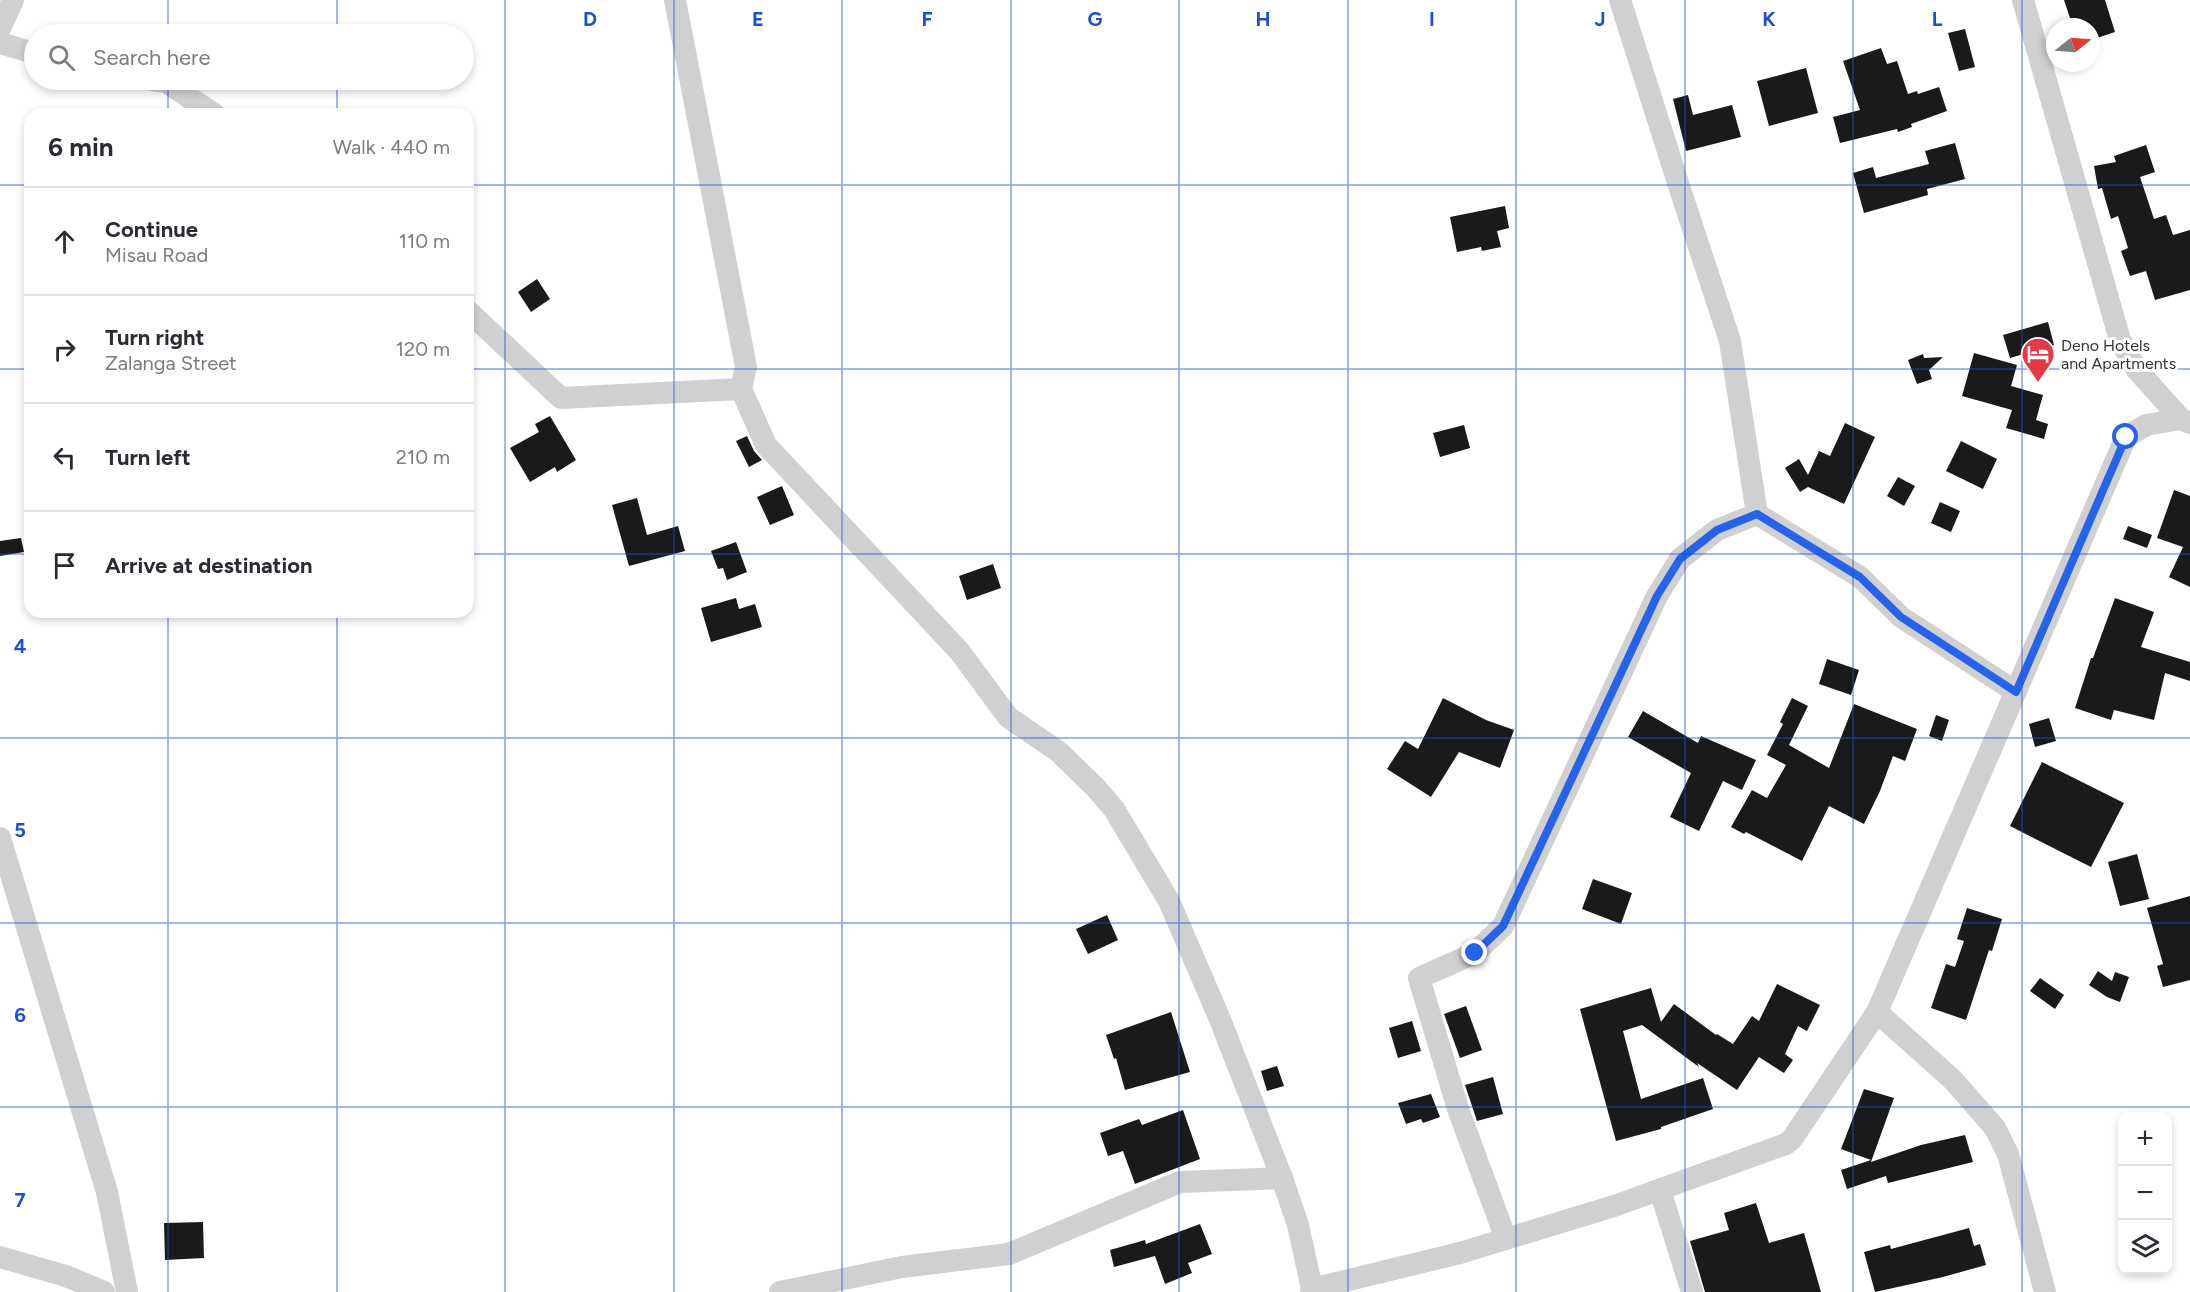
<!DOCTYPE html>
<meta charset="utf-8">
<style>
body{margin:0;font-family:Figtree,sans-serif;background:#f2f2f3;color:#2b2b33}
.controls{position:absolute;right:18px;bottom:18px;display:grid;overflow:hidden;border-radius:12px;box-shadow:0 3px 9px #0003}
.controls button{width:54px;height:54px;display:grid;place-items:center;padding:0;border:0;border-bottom:2px solid #e1e1e2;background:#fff;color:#2b2b33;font:30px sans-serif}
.compass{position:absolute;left:2046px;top:18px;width:54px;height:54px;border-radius:50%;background:#fff;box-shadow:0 3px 9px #0003;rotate:73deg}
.stop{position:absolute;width:18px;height:18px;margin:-14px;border:4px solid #2563eb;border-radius:50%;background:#fff}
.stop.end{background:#2563eb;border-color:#fff;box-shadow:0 2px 6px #0008}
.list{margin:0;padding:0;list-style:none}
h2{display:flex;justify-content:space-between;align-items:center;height:78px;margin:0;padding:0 24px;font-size:26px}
h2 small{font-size:20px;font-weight:400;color:#7c7c81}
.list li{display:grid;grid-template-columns:39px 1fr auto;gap:18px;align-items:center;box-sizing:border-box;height:108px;padding:0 24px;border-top:2px solid #e1e1e2}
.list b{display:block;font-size:22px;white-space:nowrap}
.list p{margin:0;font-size:20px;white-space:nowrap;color:#7c7c81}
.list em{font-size:20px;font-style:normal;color:#7c7c81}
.icon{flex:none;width:33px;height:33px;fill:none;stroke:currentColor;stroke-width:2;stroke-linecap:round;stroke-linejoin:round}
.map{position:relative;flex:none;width:2190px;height:1292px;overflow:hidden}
.search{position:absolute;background:#fff;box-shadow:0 3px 9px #0003;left:24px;top:24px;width:450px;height:66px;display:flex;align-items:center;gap:15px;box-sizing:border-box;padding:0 21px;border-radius:33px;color:#7c7c81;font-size:22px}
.panel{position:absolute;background:#fff;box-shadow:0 3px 9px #0003;left:24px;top:108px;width:450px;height:510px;border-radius:18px}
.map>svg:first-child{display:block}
</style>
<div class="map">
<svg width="2190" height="1292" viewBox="0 0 2190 1292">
<rect width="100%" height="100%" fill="#fff"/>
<g fill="#1a1a1a">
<path d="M 2064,0 L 2105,0 L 2115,32 L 2091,40 L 2091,27 L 2073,27 Z"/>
<path d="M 1965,29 L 1975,67 L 1959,71 L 1948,33 Z"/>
<path d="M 1881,48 L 1887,64 L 1897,61 L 1908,94 L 1917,91 L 1918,94 L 1939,87 L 1947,111 L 1911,124 L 1912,127 L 1898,132 L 1897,129 L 1840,143 L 1833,117 L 1860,110 L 1843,61 Z"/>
<path d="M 1806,68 L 1818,113 L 1769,126 L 1757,81 Z"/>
<path d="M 1688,95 L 1693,115 L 1732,105 L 1741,137 L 1686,151 L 1673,99 Z"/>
<path d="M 1955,143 L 1965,179 L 1927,189 L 1928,195 L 1864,213 L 1853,173 L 1873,167 L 1876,178 L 1929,164 L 1925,151 Z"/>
<path d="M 2146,145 L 2155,172 L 2140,177 L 2154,219 L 2166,215 L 2173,235 L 2190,230 L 2190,290 L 2155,300 L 2146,271 L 2130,276 L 2121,251 L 2128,248 L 2118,216 L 2111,219 L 2102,188 L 2098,189 L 2094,166 L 2116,162 L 2114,156 Z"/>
<path d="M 1505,206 L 1509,228 L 1497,231 L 1501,247 L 1482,251 L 1481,247 L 1457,252 L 1450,217 Z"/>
<path d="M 537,279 L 550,299 L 531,312 L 518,292 Z"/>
<path d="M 2048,322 L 2054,345 L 2010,358 L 2003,335 Z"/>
<path d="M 1974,353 L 2017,365 L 2011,386 L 2043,395 L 2036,420 L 2048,424 L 2044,439 L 2006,428 L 2012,410 L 1962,396 Z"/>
<path d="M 1923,354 L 1924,358 L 1943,357 L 1929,370 L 1932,379 L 1917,384 L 1908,360 Z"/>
<path d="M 550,416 L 576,460 L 557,472 L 555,467 L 530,482 L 510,448 L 539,432 L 535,424 Z"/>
<path d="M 1845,423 L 1875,437 L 1844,504 L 1808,487 L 1800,492 L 1785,468 L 1799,459 L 1808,475 L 1819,451 L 1830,456 Z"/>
<path d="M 1464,425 L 1470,448 L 1440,457 L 1433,433 Z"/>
<path d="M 747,436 L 754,451 L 762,460 L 749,467 L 736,441 Z"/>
<path d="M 1961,441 L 1997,459 L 1983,489 L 1946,471 Z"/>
<path d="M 1898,477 L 1915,486 L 1904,506 L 1887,496 Z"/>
<path d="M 782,486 L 794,515 L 770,525 L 757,497 Z"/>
<path d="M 2174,490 L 2190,496 L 2190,587 L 2169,577 L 2183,547 L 2157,538 Z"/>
<path d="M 637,498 L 647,535 L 678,526 L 685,551 L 629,566 L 612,505 Z"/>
<path d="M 1940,502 L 1960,511 L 1951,532 L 1931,523 Z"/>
<path d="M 2128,526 L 2152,535 L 2147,548 L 2123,539 Z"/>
<path d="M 21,538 L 24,552 L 0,556 L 0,541 Z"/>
<path d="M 736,542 L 747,572 L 727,580 L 723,568 L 718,569 L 711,551 Z"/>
<path d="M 993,564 L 1001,588 L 967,600 L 959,576 Z"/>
<path d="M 736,598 L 739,609 L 755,604 L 762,627 L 711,642 L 701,608 Z"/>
<path d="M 2115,598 L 2154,612 L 2141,647 L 2190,662 L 2190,681 L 2165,673 L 2154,720 L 2114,710 L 2111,720 L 2075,708 L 2091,658 L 2093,658 Z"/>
<path d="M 1827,659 L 1859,670 L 1851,695 L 1819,684 Z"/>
<path d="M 1443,698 L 1486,720 L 1514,730 L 1500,768 L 1459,752 L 1431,797 L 1387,769 L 1405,741 L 1418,749 Z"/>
<path d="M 1792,698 L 1808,706 L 1789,745 L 1829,768 L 1854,704 L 1917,729 L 1905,761 L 1893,756 L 1880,791 L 1864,824 L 1829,806 L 1802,861 L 1746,832 L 1744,834 L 1731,827 L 1752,790 L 1767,798 L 1786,765 L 1767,755 L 1783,724 L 1780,722 Z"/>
<path d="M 1643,711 L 1698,743 L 1701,736 L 1756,760 L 1742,790 L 1723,781 L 1699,831 L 1670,817 L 1691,773 L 1628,737 Z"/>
<path d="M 1936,715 L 1949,720 L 1942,741 L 1929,736 Z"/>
<path d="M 2049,718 L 2056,741 L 2035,747 L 2029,724 Z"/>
<path d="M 2042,762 L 2124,803 L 2091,867 L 2010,826 Z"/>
<path d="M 2137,854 L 2149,899 L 2120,906 L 2108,862 Z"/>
<path d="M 1593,879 L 1632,893 L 1621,924 L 1582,909 Z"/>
<path d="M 2190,896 L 2190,980 L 2163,987 L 2157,966 L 2163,964 L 2147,908 Z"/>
<path d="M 1967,908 L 2002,919 L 1992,951 L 1989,950 L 1966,1020 L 1931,1008 L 1946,964 L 1955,967 L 1964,941 L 1957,939 Z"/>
<path d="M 1107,915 L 1118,940 L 1088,954 L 1076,929 Z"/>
<path d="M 2098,971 L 2112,981 L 2115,972 L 2129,977 L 2120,1002 L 2107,997 L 2089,985 Z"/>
<path d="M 2040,978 L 2064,995 L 2055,1009 L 2030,991 Z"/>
<path d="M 1777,984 L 1820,1005 L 1807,1031 L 1798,1026 L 1785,1054 L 1793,1060 L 1784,1073 L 1759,1057 L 1737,1090 L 1697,1063 L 1699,1067 L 1642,1025 L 1623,1031 L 1641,1099 L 1703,1078 L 1713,1109 L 1661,1127 L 1661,1129 L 1616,1141 L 1580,1009 L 1651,988 L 1661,1022 L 1674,1004 L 1716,1035 L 1717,1034 L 1733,1044 L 1752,1016 L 1759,1021 Z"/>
<path d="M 1466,1006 L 1482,1050 L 1460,1058 L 1444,1014 Z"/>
<path d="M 1171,1012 L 1190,1072 L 1125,1090 L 1116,1058 L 1114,1059 L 1106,1035 Z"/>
<path d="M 1412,1021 L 1421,1051 L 1398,1058 L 1389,1028 Z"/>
<path d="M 1277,1066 L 1284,1086 L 1267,1091 L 1261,1071 Z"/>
<path d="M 1493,1077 L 1503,1114 L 1477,1121 L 1465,1085 Z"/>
<path d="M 1864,1089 L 1894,1098 L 1871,1162 L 1921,1145 L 1965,1135 L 1973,1162 L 1888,1183 L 1886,1176 L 1847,1189 L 1841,1170 L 1871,1160 L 1841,1149 Z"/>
<path d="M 1431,1094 L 1440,1117 L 1423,1123 L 1421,1119 L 1406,1124 L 1398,1103 Z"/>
<path d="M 1183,1110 L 1200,1159 L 1135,1184 L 1123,1151 L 1108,1156 L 1100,1133 L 1139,1119 L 1142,1125 Z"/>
<path d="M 1756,1203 L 1769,1243 L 1804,1233 L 1821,1292 L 1705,1292 L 1690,1241 L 1729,1230 L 1724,1213 Z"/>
<path d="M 203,1222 L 204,1258 L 165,1260 L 164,1223 Z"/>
<path d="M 1200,1224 L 1212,1254 L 1188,1263 L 1192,1273 L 1165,1284 L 1155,1256 L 1114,1267 L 1110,1250 L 1145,1240 L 1146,1244 Z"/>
<path d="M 1969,1228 L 1974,1246 L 1980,1244 L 1986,1265 L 1943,1277 L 1875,1292 L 1864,1252 L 1890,1245 L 1891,1249 Z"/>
</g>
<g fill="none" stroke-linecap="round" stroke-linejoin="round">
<g stroke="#d0d0d0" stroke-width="22">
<path d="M 675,0 L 746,367 L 741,389"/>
<path d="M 1620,0 L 1679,186 L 1730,341 L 1757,514"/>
<path d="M 2023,0 L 2120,340 L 2137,370 L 2181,419 L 2190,423"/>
<path d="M 0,28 L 13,0"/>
<path d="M 0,43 L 34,53"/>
<path d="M 152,80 L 166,82 L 214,114"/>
<path d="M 468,311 L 561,398 L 741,389 L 766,445 L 960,652 L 1008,717 L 1059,752 L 1096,788 L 1114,809 L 1169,901 L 1219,1017 L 1282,1178 L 1298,1225 L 1312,1289 L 1311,1292"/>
<path d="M 1757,514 L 1860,577 L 1901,617 L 2016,692"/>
<path d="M 0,838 L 107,1192 L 127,1292"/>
<path d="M 1877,1012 L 1953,1080 L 1995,1128 L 2008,1154 L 2045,1292"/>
<path d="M 1660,1190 L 1692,1292"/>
<path d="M 1506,1239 L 1458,1109 L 1419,978 L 1475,953 L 1503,926 L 1657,596 L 1680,559 L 1717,530 L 1757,514"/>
<path d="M 0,1257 L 66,1276 L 104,1292"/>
<path d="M 1312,1289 L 1460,1253 L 1614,1206 L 1786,1144 L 1792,1139 L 1877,1012 L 2126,437 L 2146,425 L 2181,419"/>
<path d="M 780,1292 L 902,1267 L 1009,1254 L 1180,1182 L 1282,1178"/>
</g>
</g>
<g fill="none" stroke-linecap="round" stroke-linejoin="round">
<path stroke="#2563eb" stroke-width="8" d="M 1475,953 L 1503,926 L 1657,596 L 1680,559 L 1717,530 L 1757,514 L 1860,577 L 1901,617 L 2016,692 L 2126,437"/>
</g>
<path fill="none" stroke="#1d4ed8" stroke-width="1.5" stroke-opacity="0.55" d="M 168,0 L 168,34M 337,0 L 337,34M 505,0 L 505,1292M 674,0 L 674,1292M 842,0 L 842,1292M 1011,0 L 1011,1292M 1179,0 L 1179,1292M 1348,0 L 1348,1292M 1516,0 L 1516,1292M 1685,0 L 1685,1292M 1853,0 L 1853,1292M 2022,0 L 2022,1292M 168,80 L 168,114M 337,80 L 337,114M 0,185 L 30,185M 468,185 L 2190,185M 0,369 L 30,369M 468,369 L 2190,369M 0,554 L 30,554M 468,554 L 2190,554M 168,612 L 168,1292M 337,612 L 337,1292M 0,738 L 2190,738M 0,923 L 2190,923M 0,1107 L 2190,1107"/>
<defs>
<symbol id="hotel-pin" viewBox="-11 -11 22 30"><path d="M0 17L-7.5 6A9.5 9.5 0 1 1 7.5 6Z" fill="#e63946" stroke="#fff"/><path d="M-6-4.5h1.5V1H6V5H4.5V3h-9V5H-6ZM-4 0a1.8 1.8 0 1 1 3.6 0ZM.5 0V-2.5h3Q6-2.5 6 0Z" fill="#fff"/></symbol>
</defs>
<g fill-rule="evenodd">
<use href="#hotel-pin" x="2019" y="335" width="38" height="52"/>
</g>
<g text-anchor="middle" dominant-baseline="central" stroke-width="6" stroke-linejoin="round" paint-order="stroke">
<g font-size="16" fill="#333" stroke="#fff" text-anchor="start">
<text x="2061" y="345">Deno Hotels<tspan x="2061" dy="18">and Apartments</tspan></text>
</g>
</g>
<g font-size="20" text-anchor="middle" font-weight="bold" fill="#1d4ed8" stroke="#fff" stroke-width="6" stroke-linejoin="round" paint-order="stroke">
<text x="590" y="26">D</text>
<text x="758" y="26">E</text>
<text x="927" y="26">F</text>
<text x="1095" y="26">G</text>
<text x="1263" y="26">H</text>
<text x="1432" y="26">I</text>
<text x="1600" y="26">J</text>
<text x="1769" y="26">K</text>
<text x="1937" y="26">L</text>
<text x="20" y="653">4</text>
<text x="20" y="837">5</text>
<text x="20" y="1022">6</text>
<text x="20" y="1207">7</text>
</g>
</svg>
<div class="controls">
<button>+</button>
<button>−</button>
<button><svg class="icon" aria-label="layers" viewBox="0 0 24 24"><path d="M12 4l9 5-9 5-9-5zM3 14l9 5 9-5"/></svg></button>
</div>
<svg class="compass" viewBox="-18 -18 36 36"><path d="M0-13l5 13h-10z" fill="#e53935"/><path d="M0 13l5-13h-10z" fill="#7c7c81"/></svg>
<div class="stop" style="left:2126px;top:437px"></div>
<div class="stop end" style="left:1475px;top:953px"></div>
<div class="search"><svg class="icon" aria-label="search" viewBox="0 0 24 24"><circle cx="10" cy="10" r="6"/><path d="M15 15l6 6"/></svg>Search here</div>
<section class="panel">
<h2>6 min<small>Walk · 440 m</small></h2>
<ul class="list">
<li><svg class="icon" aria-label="ahead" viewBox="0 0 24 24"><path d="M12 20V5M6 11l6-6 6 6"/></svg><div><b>Continue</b><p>Misau Road</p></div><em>110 m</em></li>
<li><svg class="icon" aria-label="right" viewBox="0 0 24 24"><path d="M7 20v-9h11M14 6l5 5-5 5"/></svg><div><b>Turn right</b><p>Zalanga Street</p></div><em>120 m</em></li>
<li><svg class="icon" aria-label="left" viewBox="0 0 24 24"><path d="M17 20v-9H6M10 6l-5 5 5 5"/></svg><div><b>Turn left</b></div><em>210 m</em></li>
<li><svg class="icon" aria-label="arrive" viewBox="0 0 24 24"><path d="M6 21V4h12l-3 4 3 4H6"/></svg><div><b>Arrive at destination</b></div></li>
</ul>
</section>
</div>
